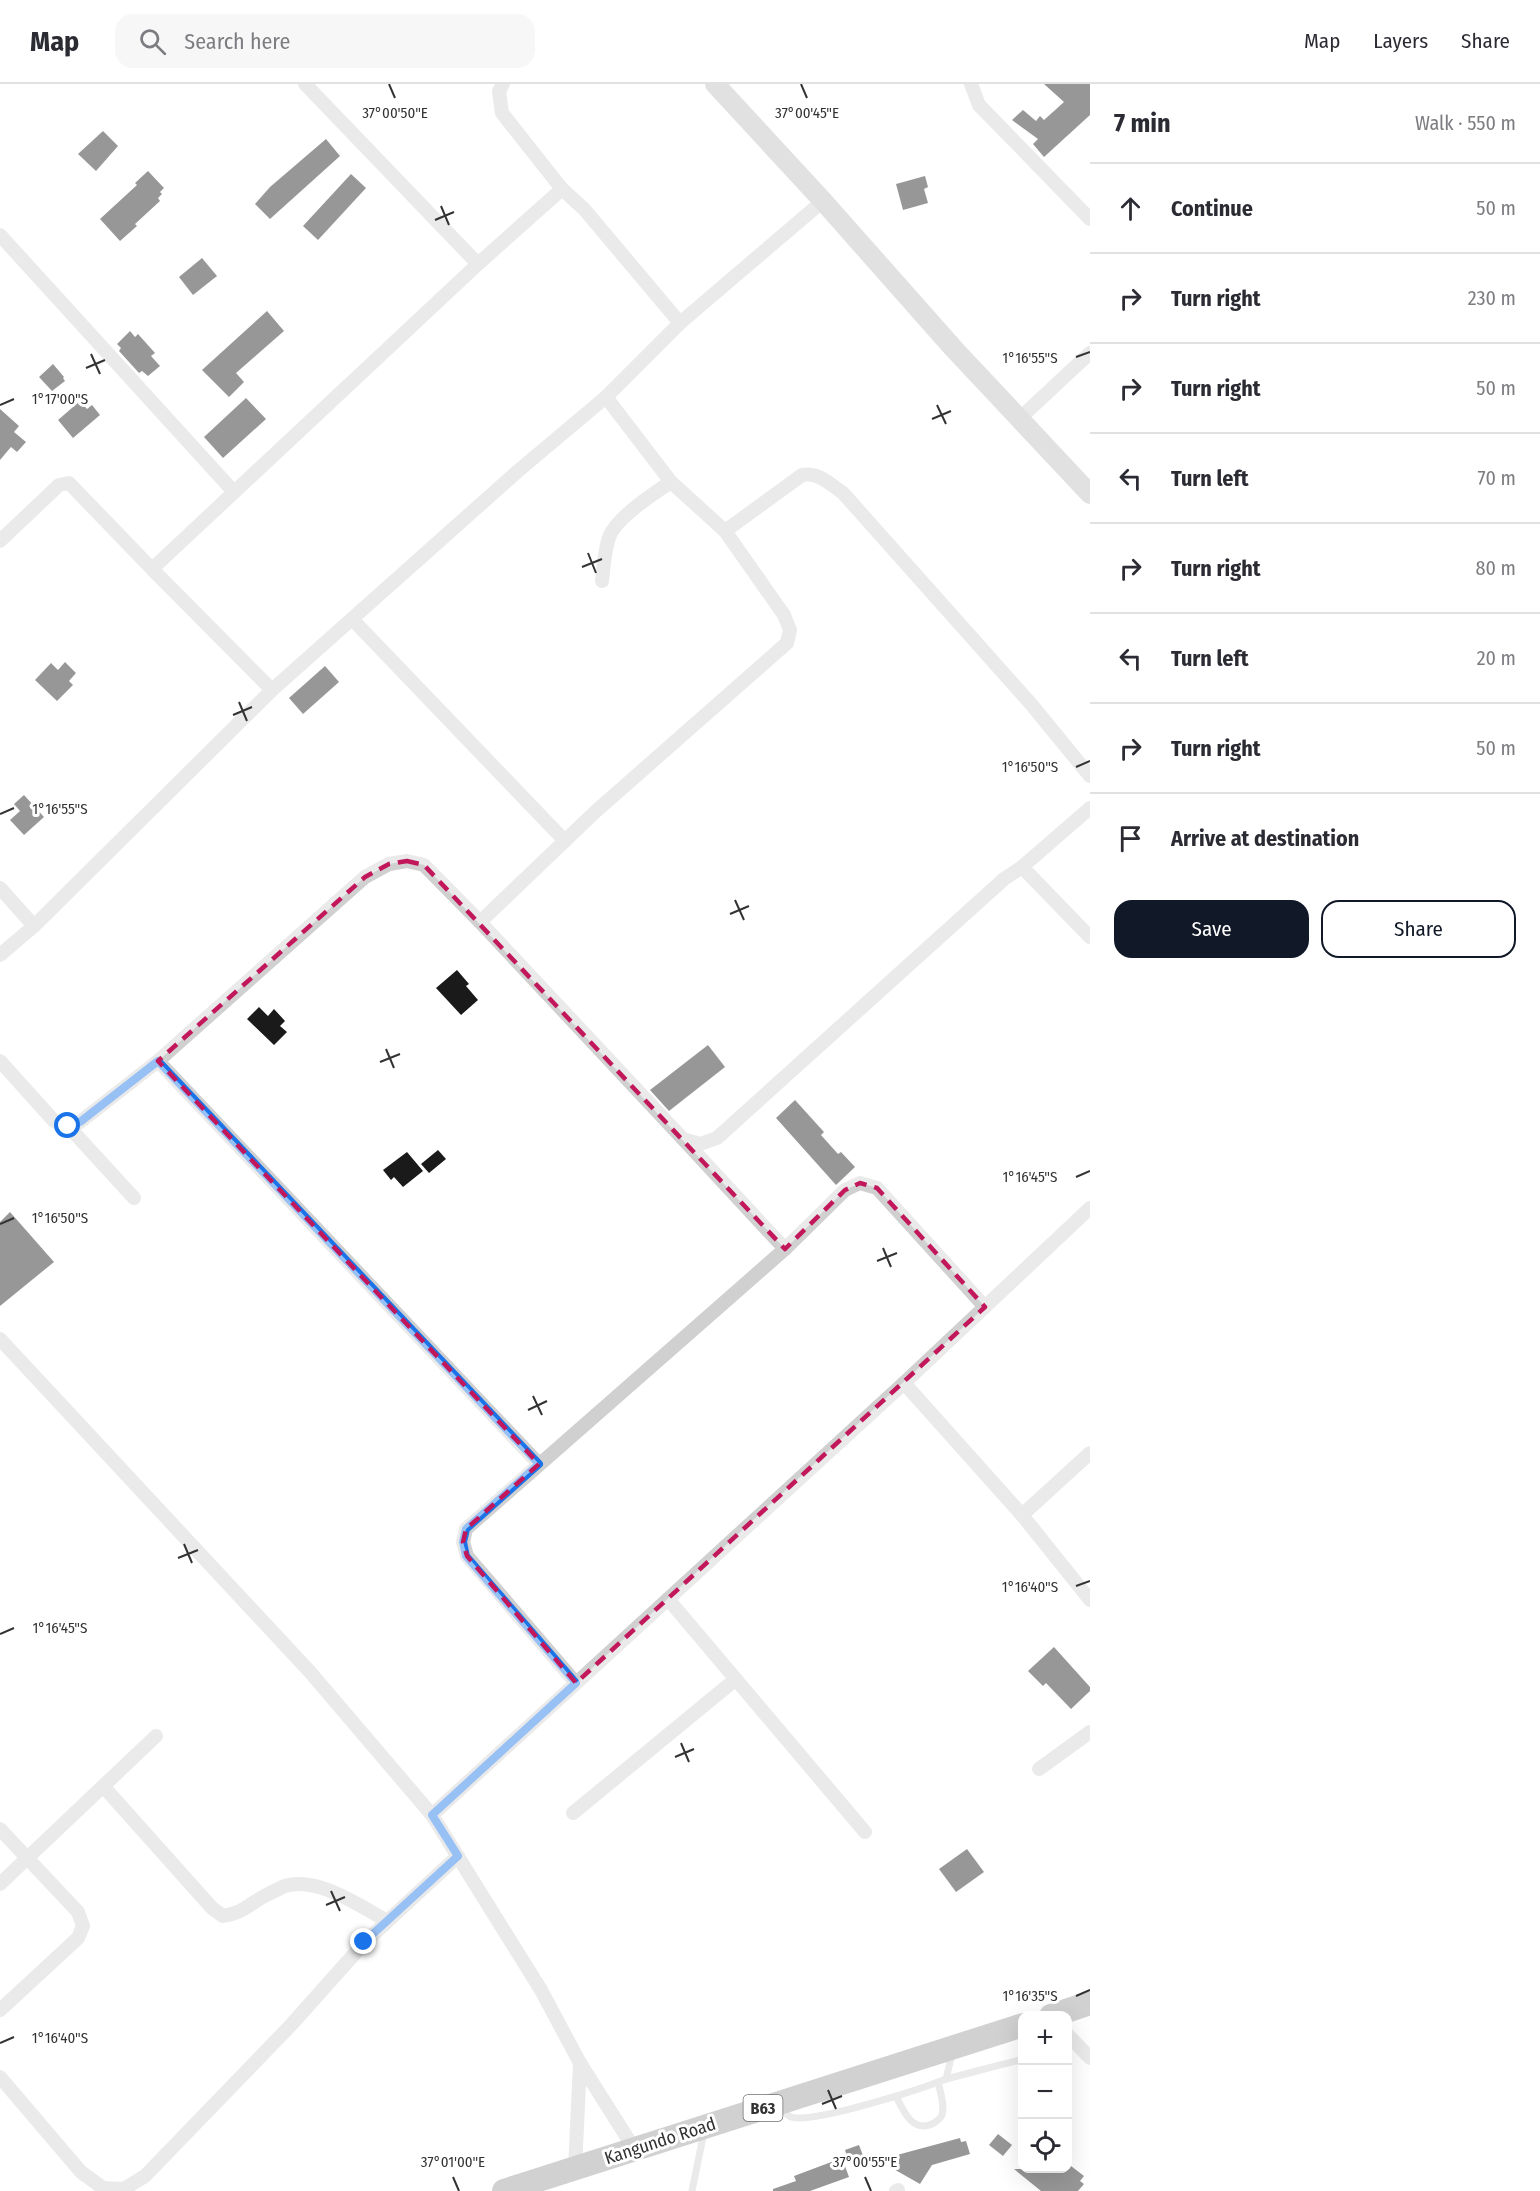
<!DOCTYPE html>
<meta charset="utf-8">
<style>
body{margin:0;font-family:"Fira Sans Condensed",sans-serif;background:#f7f7f7;color:#2b2b33}
.controls{position:absolute;right:18px;bottom:18px;display:grid;overflow:hidden;border-radius:12px;box-shadow:0 6px 24px #0002}
.controls button{width:54px;height:54px;display:grid;place-items:center;padding:0;border:0;border-bottom:2px solid #e1e1e2;background:#fff;color:#2b2b33;font:30px sans-serif}
.stop{position:absolute;width:18px;height:18px;margin:-14px;border:4px solid #1a73e8;border-radius:50%;background:#fff}
.stop.end{background:#1a73e8;border-color:#fff;box-shadow:0 2px 6px #0008}
.list{margin:0;padding:0;list-style:none}
h2{display:flex;justify-content:space-between;align-items:center;height:78px;margin:0;padding:0 24px;font-size:26px}
h2 small{font-size:20px;font-weight:400;color:#7c7c81}
.list li{display:grid;grid-template-columns:39px 1fr auto;gap:18px;align-items:center;box-sizing:border-box;height:90px;padding:0 24px;border-top:2px solid #e1e1e2}
.list b{display:block;font-size:22px;white-space:nowrap}
.list em{font-size:20px;font-style:normal;color:#7c7c81}
.actions{display:flex;gap:12px;padding:18px 24px}
.actions a{flex:1;padding:14px 0;border:2px solid #111827;border-radius:18px;text-align:center;font-size:21px;color:#111827}
.actions .main{background:#111827;color:#fff}
.icon{flex:none;width:33px;height:33px;fill:none;stroke:currentColor;stroke-width:2;stroke-linecap:round;stroke-linejoin:round}
.map{position:relative;flex:none;width:1090px;height:2107px;overflow:hidden}
header{display:flex;align-items:center;gap:36px;box-sizing:border-box;height:84px;padding:0 30px;background:#fff;border-bottom:2px solid #e1e1e2}
header strong{font-size:28px}
nav{display:flex;gap:33px;margin-inline-start:auto;font-size:21px}
.search{width:420px;height:54px;background:#f7f7f7;display:flex;align-items:center;gap:15px;box-sizing:border-box;padding:0 21px;border-radius:18px;color:#7c7c81;font-size:22px}
main{display:flex}
aside{flex:1;background:#fff}
.map>svg:first-child{display:block}
</style>
<header>
<strong>Map</strong>
<div class="search"><svg class="icon" aria-label="search" viewBox="0 0 24 24"><circle cx="10" cy="10" r="6"/><path d="M15 15l6 6"/></svg>Search here</div>
<nav><a>Map</a><a>Layers</a><a>Share</a></nav>
</header>
<main>
<div class="map">
<svg width="1090" height="2107" viewBox="0 0 1090 2107">
<rect width="100%" height="100%" fill="#fff"/>
<g fill="#1a1a1a">
<path d="M 1044,0 L 1090,0 L 1090,31 L 1044,73 L 1033,60 L 1038,55 L 1012,36 L 1023,26 L 1036,37 L 1040,32 L 1044,36 L 1064,18 Z"/>
<path d="M 103,47 L 118,62 L 96,87 L 78,70 Z"/>
<path d="M 326,55 L 340,72 L 270,135 L 255,120 L 270,103 Z"/>
<path d="M 148,87 L 164,104 L 160,108 L 162,110 L 158,114 L 160,117 L 135,140 L 137,142 L 120,157 L 100,135 L 137,101 L 135,99 Z"/>
<path d="M 351,90 L 366,104 L 318,156 L 303,142 Z"/>
<path d="M 925,92 L 928,103 L 924,105 L 928,119 L 903,126 L 896,100 Z"/>
<path d="M 202,174 L 217,192 L 193,211 L 179,193 Z"/>
<path d="M 267,227 L 284,247 L 236,289 L 244,298 L 229,313 L 202,286 Z"/>
<path d="M 130,247 L 135,253 L 138,250 L 155,269 L 151,272 L 160,282 L 148,292 L 142,287 L 139,289 L 119,267 L 121,264 L 117,260 Z"/>
<path d="M 53,280 L 64,293 L 63,294 L 65,297 L 52,307 L 39,293 Z"/>
<path d="M 246,314 L 266,335 L 223,374 L 204,353 Z"/>
<path d="M 80,317 L 87,325 L 92,321 L 100,331 L 73,354 L 58,336 Z"/>
<path d="M 0,325 L 19,342 L 14,348 L 26,358 L 17,368 L 11,363 L 0,376 Z"/>
<path d="M 65,578 L 76,589 L 69,597 L 73,601 L 57,617 L 35,596 L 51,579 L 58,586 Z"/>
<path d="M 325,582 L 339,598 L 303,630 L 289,614 Z"/>
<path d="M 24,711 L 44,733 L 24,751 L 10,736 L 20,727 L 14,720 Z"/>
<path d="M 457,886 L 469,900 L 466,902 L 478,916 L 461,931 L 436,904 Z"/>
<path d="M 259,923 L 268,932 L 274,925 L 285,937 L 280,942 L 287,948 L 274,961 L 247,935 Z"/>
<path d="M 708,961 L 725,983 L 669,1027 L 650,1006 Z"/>
<path d="M 795,1016 L 824,1048 L 821,1051 L 838,1070 L 841,1068 L 855,1083 L 836,1101 L 776,1034 Z"/>
<path d="M 438,1066 L 446,1075 L 429,1089 L 421,1080 Z"/>
<path d="M 407,1068 L 423,1087 L 403,1103 L 394,1093 L 391,1096 L 383,1086 Z"/>
<path d="M 10,1128 L 54,1178 L 0,1222 L 0,1138 Z"/>
<path d="M 1054,1563 L 1090,1603 L 1090,1607 L 1071,1625 L 1046,1599 L 1043,1602 L 1028,1587 Z"/>
<path d="M 967,1765 L 984,1788 L 956,1808 L 939,1785 Z"/>
<path d="M 998,2050 L 1012,2061 L 1003,2072 L 989,2061 Z"/>
<path d="M 960,2054 L 961,2058 L 966,2057 L 970,2070 L 932,2081 L 920,2100 L 890,2083 L 897,2071 Z"/>
<path d="M 859,2061 L 864,2074 L 849,2079 L 845,2066 Z"/>
<path d="M 842,2074 L 849,2093 L 810,2107 L 773,2107 L 773,2105 L 796,2097 L 794,2092 Z"/>
<path d="M 1071,2082 L 1084,2092 L 1080,2097 L 1084,2100 L 1078,2107 L 1041,2107 L 1014,2085 L 1069,2085 Z"/>
</g>
<g fill="none" stroke-linecap="round" stroke-linejoin="round">
<g stroke="#d0d0d0" stroke-width="7">
<path d="M 952,1970 L 946,1995 L 1023,1975"/>
<path d="M 896,2012 C 903,2026 912,2049 932,2040 C 936,2038 940,2035 942,2031 C 945,2021 940,2007 938,1998"/>
<path d="M 780,2024 C 783,2027 787,2031 791,2033 C 813,2040 921,2005 946,1995"/>
<path d="M 692,2107 L 704,2048"/>
</g>
<g stroke="#d0d0d0" stroke-width="14">
<path d="M 305,0 L 478,180"/>
<path d="M 503,0 L 499,7 L 502,29 L 562,105"/>
<path d="M 971,0 L 979,21 L 1090,135"/>
<path d="M 0,151 L 234,408"/>
<path d="M 1019,335 L 1090,269"/>
<path d="M 725,447 L 802,391 C 819,388 830,400 843,409 L 1031,620 L 1090,692"/>
<path d="M 0,457 L 59,401 L 69,399 L 152,485"/>
<path d="M 602,497 C 604,482 604,465 610,451 C 618,433 654,409 671,398"/>
<path d="M 353,536 L 565,757"/>
<path d="M 272,606 L 152,485 L 478,180 L 562,105 L 584,125 L 680,239"/>
<path d="M 1022,783 L 1090,724"/>
<path d="M 0,804 L 34,842"/>
<path d="M 480,838 L 595,728 L 787,559 L 790,546 L 784,531 L 725,447 L 671,398 L 606,313"/>
<path d="M 0,871 L 34,842 L 272,606 L 518,387 L 606,313 L 680,239 L 823,117"/>
<path d="M 0,977 L 54,1037 L 68,1042 L 80,1038 L 158,977 L 365,793 L 389,780 L 407,777 L 424,781 L 480,838 L 683,1055 L 700,1060 L 717,1054 L 1004,795 L 1022,783 L 1090,853"/>
<path d="M 158,977 L 539,1380"/>
<path d="M 68,1042 L 134,1114"/>
<path d="M 683,1055 L 785,1165"/>
<path d="M 0,1255 L 310,1588 L 432,1731 L 541,1906 L 580,1979 L 635,2066"/>
<path d="M 904,1299 L 1022,1431 L 1090,1516"/>
<path d="M 1022,1431 L 1090,1369"/>
<path d="M 668,1515 L 865,1748"/>
<path d="M 576,1599 L 467,1472 L 463,1458 L 466,1445 L 785,1165 L 845,1106 L 860,1099 L 877,1104 L 985,1223"/>
<path d="M 1039,1685 L 1090,1648"/>
<path d="M 103,1702 L 212,1824 L 223,1832 C 244,1829 250,1819 268,1810 C 274,1808 279,1804 285,1802 C 317,1792 360,1822 387,1837"/>
<path d="M 573,1729 L 736,1595"/>
<path d="M 432,1731 L 904,1299 L 1090,1124"/>
<path d="M 0,1745 L 78,1828 L 83,1842 L 78,1854 L 0,1926"/>
<path d="M 0,1800 L 156,1652"/>
<path d="M 1068,1951 L 1090,1974"/>
<path d="M 0,1993 L 81,2088 L 103,2104 L 124,2105 L 145,2092 L 291,1941 L 365,1858 L 458,1772"/>
<path d="M 575,2085 L 580,1979"/>
<path d="M 896,2107 L 898,2106"/>
</g>
<path stroke="#bdbdbd" stroke-width="20" d="M 715,0 L 823,117 L 954,265 L 1090,410"/>
<g stroke="#9a9a9a" stroke-width="24">
<path d="M 1051,1932 L 1090,1919"/>
<path d="M 504,2107 L 1023,1941"/>
</g>
</g>
<g fill="none" stroke-linecap="round" stroke-linejoin="round">
<path stroke="#1a73e8" stroke-width="8" d="M 68,1042 L 80,1038 L 158,977 L 539,1380 L 466,1445 L 463,1458 L 466,1472 L 576,1599 L 432,1731 L 458,1772 L 364,1858"/>
</g>
<path d="M0 0H1090V2107H0ZM 407,777 L 424,781 L 785,1165 L 845,1106 L 860,1099 L 877,1104 L 985,1223 L 576,1599 L 467,1472 L 463,1458 L 466,1445 L 539,1380 L 158,977 L 365,793 L 389,780 Z" fill="#fff" fill-opacity=".55" fill-rule="evenodd"/>
<path fill="none" stroke="#c2185b" stroke-width="4.5" stroke-dasharray="12 8" stroke-linejoin="round" d="M 407,777 L 424,781 L 785,1165 L 845,1106 L 860,1099 L 877,1104 L 985,1223 L 576,1599 L 467,1472 L 463,1458 L 466,1445 L 539,1380 L 158,977 L 365,793 L 389,780 Z"/>
<path fill="none" stroke="#333" stroke-width="2" d="M 389,0 L 395,14M 801,0 L 807,14M 441,122 L 449,141M 435,136 L 454,128M 91,270 L 100,290M 1076,273 L 1090,268M 86,284 L 105,276M 0,321 L 14,315M 937,321 L 946,340M 932,335 L 951,327M 588,469 L 596,489M 582,483 L 602,475M 239,618 L 247,637M 233,631 L 252,623M 1076,683 L 1090,677M 0,730 L 14,724M 735,816 L 744,836M 730,830 L 749,822M 386,965 L 394,984M 380,978 L 400,970M 1076,1093 L 1090,1087M 0,1140 L 14,1134M 883,1164 L 891,1183M 877,1177 L 897,1169M 533,1312 L 542,1331M 528,1326 L 547,1317M 184,1460 L 192,1479M 178,1474 L 198,1466M 1076,1502 L 1090,1497M 0,1550 L 14,1544M 681,1659 L 689,1678M 675,1673 L 694,1665M 331,1807 L 340,1827M 326,1821 L 345,1813M 1076,1912 L 1090,1906M 0,1959 L 14,1953M 828,2006 L 836,2025M 822,2020 L 842,2012M 453,2093 L 459,2107M 865,2093 L 871,2107"/>
<g text-anchor="middle" dominant-baseline="central" stroke-width="6" stroke-linejoin="round" paint-order="stroke">
<rect fill="#fff" stroke="#707070" stroke-width="1.5" x="743.5" y="2011" width="39" height="26" rx="4.5"/>
<g font-size="16" font-weight="bold" fill="#333">
<text x="763" y="2024">B63</text>
</g>
<g font-size="18" fill="#333" stroke="#fff">
<text transform="translate(660 2057) rotate(-18)">Kangundo Road</text>
</g>
</g>
<g font-size="15" text-anchor="middle" fill="#333" stroke="#fff" stroke-width="6" stroke-linejoin="round" paint-order="stroke">
<text x="395" y="34">37°00'50"E</text>
<text x="807" y="34">37°00'45"E</text>
<text x="1030" y="279">1°16'55"S</text>
<text x="60" y="320">1°17'00"S</text>
<text x="1030" y="688">1°16'50"S</text>
<text x="60" y="730">1°16'55"S</text>
<text x="1030" y="1098">1°16'45"S</text>
<text x="60" y="1139">1°16'50"S</text>
<text x="1030" y="1508">1°16'40"S</text>
<text x="60" y="1549">1°16'45"S</text>
<text x="1030" y="1917">1°16'35"S</text>
<text x="60" y="1959">1°16'40"S</text>
<text x="453" y="2083">37°01'00"E</text>
<text x="865" y="2083">37°00'55"E</text>
</g>
</svg>
<div class="controls">
<button>+</button>
<button>−</button>
<button><svg class="icon" aria-label="locate" viewBox="0 0 24 24"><circle cx="12" cy="12" r="6"/><path d="M12 2v4M12 18v4M2 12h4M18 12h4"/></svg></button>
</div>
<div class="stop" style="left:68px;top:1042px"></div>
<div class="stop end" style="left:364px;top:1858px"></div>
</div>
<aside>
<h2>7 min<small>Walk · 550 m</small></h2>
<ul class="list">
<li><svg class="icon" aria-label="ahead" viewBox="0 0 24 24"><path d="M12 20V5M6 11l6-6 6 6"/></svg><div><b>Continue</b></div><em>50 m</em></li>
<li><svg class="icon" aria-label="right" viewBox="0 0 24 24"><path d="M7 20v-9h11M14 6l5 5-5 5"/></svg><div><b>Turn right</b></div><em>230 m</em></li>
<li><svg class="icon" aria-label="right" viewBox="0 0 24 24"><path d="M7 20v-9h11M14 6l5 5-5 5"/></svg><div><b>Turn right</b></div><em>50 m</em></li>
<li><svg class="icon" aria-label="left" viewBox="0 0 24 24"><path d="M17 20v-9H6M10 6l-5 5 5 5"/></svg><div><b>Turn left</b></div><em>70 m</em></li>
<li><svg class="icon" aria-label="right" viewBox="0 0 24 24"><path d="M7 20v-9h11M14 6l5 5-5 5"/></svg><div><b>Turn right</b></div><em>80 m</em></li>
<li><svg class="icon" aria-label="left" viewBox="0 0 24 24"><path d="M17 20v-9H6M10 6l-5 5 5 5"/></svg><div><b>Turn left</b></div><em>20 m</em></li>
<li><svg class="icon" aria-label="right" viewBox="0 0 24 24"><path d="M7 20v-9h11M14 6l5 5-5 5"/></svg><div><b>Turn right</b></div><em>50 m</em></li>
<li><svg class="icon" aria-label="arrive" viewBox="0 0 24 24"><path d="M6 21V4h12l-3 4 3 4H6"/></svg><div><b>Arrive at destination</b></div></li>
</ul>
<div class="actions"><a class="main">Save</a><a>Share</a></div>
</aside>
</main>
